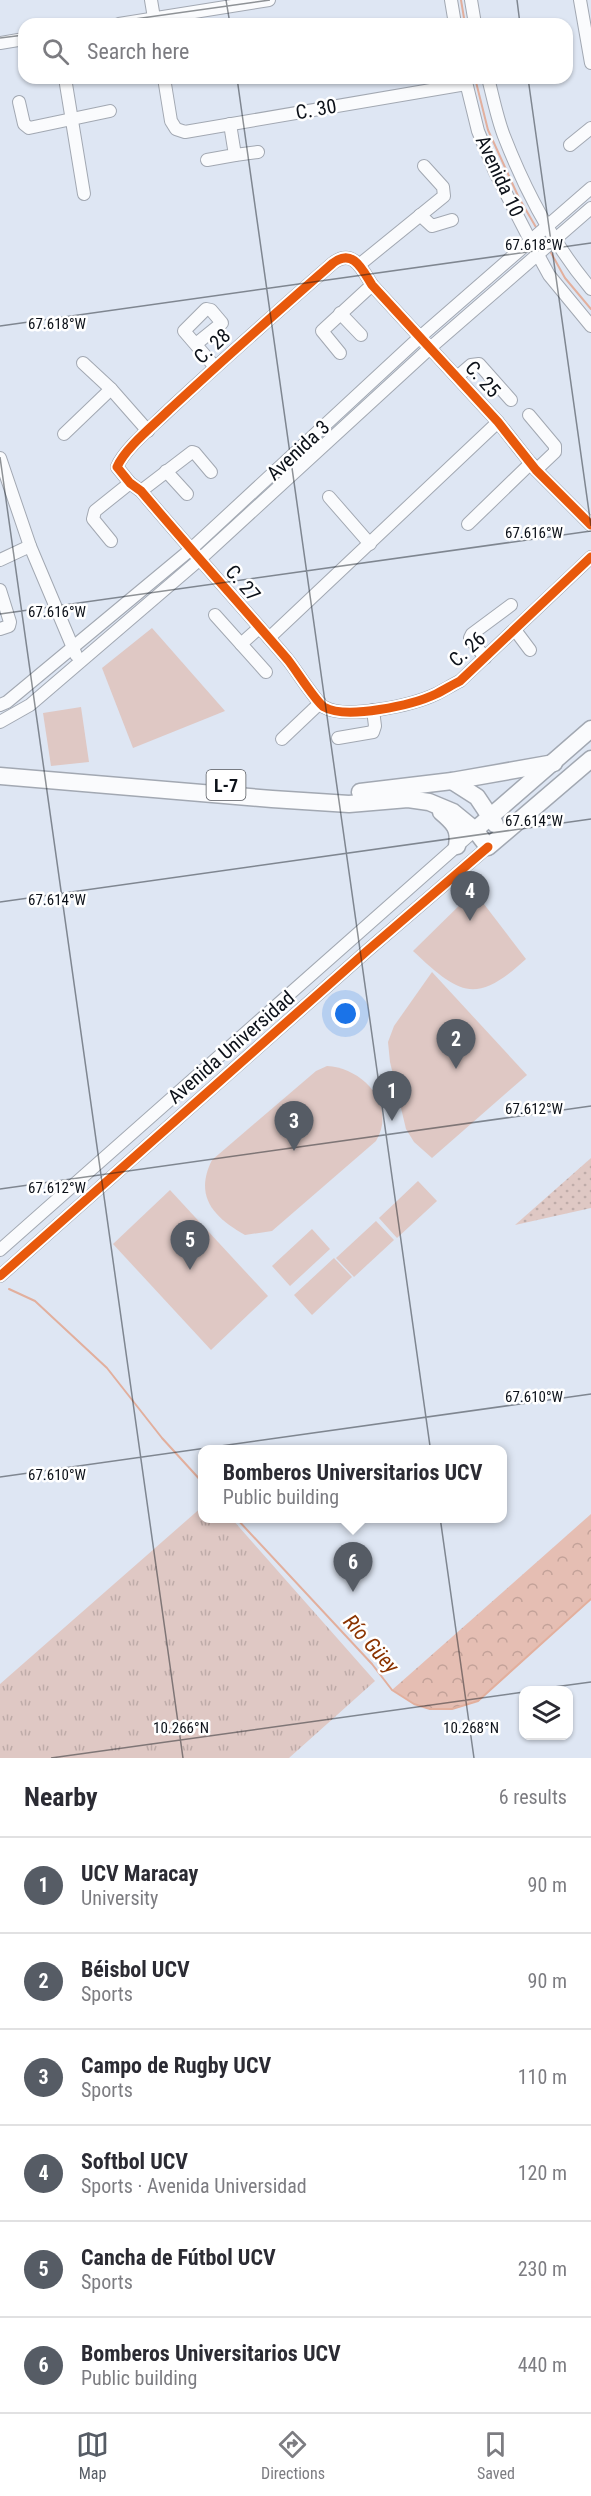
<!DOCTYPE html>
<meta charset="utf-8">
<style>
body{margin:0;font-family:"Roboto Condensed",sans-serif;background:#f7f7f7;color:#2b2b33}
.controls{position:absolute;right:18px;bottom:18px;display:grid;overflow:hidden;border-radius:12px;box-shadow:0 2px 4px #0004}
.controls button{width:54px;height:54px;display:grid;place-items:center;padding:0;border:0;border-bottom:2px solid #e1e1e2;background:#fff;color:#2b2b33;font:30px sans-serif}
.you{position:absolute;left:346px;top:1014px;width:21px;height:21px;margin:-15px;border:4px solid #fff;border-radius:50%;background:#1a73e8;box-shadow:0 0 0 9px #1a73e833}
.badge{display:grid;place-items:center;width:39px;height:39px;border-radius:50%;background:#565c65;color:#fff;font-size:20px;font-weight:700}
.pin{position:absolute;translate:-50% -50px;filter:drop-shadow(0 2px 3px #0008)}
.pin::after{content:'';position:absolute;top:32px;width:21px;height:18px;background:inherit;clip-path:polygon(0 0,100% 0,50% 100%)}
.popup{position:absolute;left:198px;top:1445px;width:309px;height:78px;box-sizing:border-box;display:grid;place-content:center;border-radius:12px;background:#fff;filter:drop-shadow(0 2px 4px #0005);font-size:20px;white-space:nowrap;color:#7c7c81}
.popup b{font-size:22px;color:#2b2b33}
.popup::after{content:'';position:absolute;left:50%;top:100%;margin-left:-12px;border:12px solid transparent;border-top-color:#fff}
.list{margin:0;padding:0;list-style:none}
h2{display:flex;justify-content:space-between;align-items:center;height:78px;margin:0;padding:0 24px;font-size:26px}
h2 small{font-size:20px;font-weight:400;color:#7c7c81}
.list li{display:grid;grid-template-columns:39px 1fr auto;gap:18px;align-items:center;box-sizing:border-box;height:96px;padding:0 24px;border-top:2px solid #e1e1e2}
.list b{display:block;font-size:22px;white-space:nowrap}
.list p{margin:0;font-size:20px;white-space:nowrap;color:#7c7c81}
.list em{font-size:20px;font-style:normal;color:#7c7c81}
.icon{flex:none;width:33px;height:33px;fill:none;stroke:currentColor;stroke-width:2;stroke-linecap:round;stroke-linejoin:round}
.map{position:relative;flex:none;width:591px;height:1758px;overflow:hidden}
.search{position:absolute;background:#fff;box-shadow:0 2px 4px #0004;left:18px;right:18px;top:18px;height:66px;display:flex;align-items:center;gap:15px;box-sizing:border-box;padding:0 21px;border-radius:18px;color:#7c7c81;font-size:22px}
.sheet{height:654px;background:#fff}
nav{display:flex;justify-content:space-around;align-items:center;box-sizing:border-box;height:84px;border-top:2px solid #e1e1e2;background:#fff;font-size:16px;color:#7c7c81}
nav a{display:grid;justify-items:center;gap:3px}
nav .on{color:#565c65}
.map>svg:first-child{display:block}
</style>
<div class="map">
<svg width="591" height="1758" viewBox="0 0 591 1758">
<defs>
<pattern id="grass-dots" width="8" height="8" patternUnits="userSpaceOnUse" patternTransform="scale(1.5)"><rect width="8" height="8" fill="#dfc8c4"/><path d="M2 2h.1M6 6h.1" fill="none" stroke="#beaba8" stroke-width="1.8" stroke-linecap="round"/></pattern>
<pattern id="forest-crowns" width="20" height="18" patternUnits="userSpaceOnUse" patternTransform="scale(1.5)"><rect width="20" height="18" fill="#e5beb3"/><path d="M2 6a3 3 0 1 1 6 0M12 15a3 3 0 1 1 6 0" fill="none" stroke="#c3a299"/></pattern>
<pattern id="park-tufts" width="24" height="20" patternUnits="userSpaceOnUse" patternTransform="scale(1.5)"><rect width="24" height="20" fill="#dfc8c4"/><path d="M3 7l-1-3M5 7V3M7 7l1-3M15 17l-1-3M17 17v-4M19 17l1-3" fill="none" stroke="#beaba8"/></pattern>
</defs>
<rect width="100%" height="100%" fill="#dee6f3"/>
<path fill="url(#grass-dots)" d="M 591,1158 L 591,1208 L 515,1225 Z"/>
<path fill="url(#forest-crowns)" d="M 591,1514 L 591,1599 L 478,1701 L 452,1709 L 430,1709 L 414,1704 L 392,1690 Z"/>
<path fill="url(#park-tufts)" d="M 203,1506 L 203,1518 L 232,1519 L 375,1681 L 289,1758 L 0,1758 L 0,1684 Z"/>
<g fill="#dfc8c4">
<path d="M 152,628 L 225,711 L 133,748 L 102,668 Z"/>
<path d="M 81,707 L 89,762 L 51,766 L 43,713 Z"/>
<path d="M 474,891 L 526,959 C 475,1006 459,994 413,951 Z"/>
<path d="M 432,972 L 527,1075 L 432,1158 L 414,1142 L 406,1129 L 390,1062 L 388,1042 L 394,1026 Z"/>
<path d="M 327,1066 C 364,1068 397,1106 376,1141 L 272,1231 L 245,1235 C 213,1217 194,1196 212,1160 L 316,1071 Z"/>
<path d="M 418,1181 L 437,1201 L 397,1238 L 379,1218 Z"/>
<path d="M 170,1190 L 268,1296 L 211,1350 L 113,1244 Z"/>
<path d="M 376,1221 L 394,1240 L 354,1277 L 336,1258 Z"/>
<path d="M 312,1229 L 330,1249 L 290,1286 L 272,1266 Z"/>
<path d="M 334,1258 L 352,1277 L 312,1315 L 294,1295 Z"/>
</g>
<g fill="none" stroke-linecap="round" stroke-linejoin="round">
<g stroke="#e2af9d" stroke-width="2">
<path d="M 461,0 L 465,24"/>
<path d="M 475,78 L 488,130 L 519,198 L 537,229"/>
<path d="M 550,251 L 565,278 L 591,309"/>
<path d="M 9,1289 L 35,1301 L 107,1368 L 162,1438 L 203,1483"/>
<path d="M 236,1518 L 372,1664 L 392,1690 L 414,1704 L 430,1709 L 452,1709 L 478,1701 L 591,1599"/>
</g>
<defs>
<g id="minor">
<path d="M 151,0 L 155,24"/>
<path d="M 451,0 L 455,24"/>
<path d="M 471,0 L 475,24"/>
<path d="M 580,0 L 591,63"/>
<path d="M 119,24 L 269,0"/>
<path d="M 0,43 L 24,39"/>
<path d="M 65,78 L 84,194"/>
<path d="M 164,78 L 171,121 L 176,129 L 185,132 L 466,84"/>
<path d="M 465,78 L 478,131 L 495,172 L 531,242 L 549,275 L 591,326"/>
<path d="M 488,78 C 493,97 497,118 504,136 C 525,190 554,245 591,289"/>
<path d="M 19,102 L 24,124 L 29,128 L 110,111"/>
<path d="M 570,145 L 591,128"/>
<path d="M 235,155 L 258,152"/>
<path d="M 207,160 L 235,155 L 230,124"/>
<path d="M 420,215 L 432,226 L 452,220"/>
<path d="M 359,265 L 444,196 L 443,187 L 424,166"/>
<path d="M 340,313 L 361,335"/>
<path d="M 196,344 L 222,323 L 211,310 L 206,309 L 184,331 L 215,367"/>
<path d="M 340,353 L 322,331 L 372,285"/>
<path d="M 83,363 L 111,389 L 148,431"/>
<path d="M 457,377 L 471,365 L 479,364 L 511,400"/>
<path d="M 529,415 L 555,446 L 555,452 L 536,470"/>
<path d="M 64,434 L 111,389"/>
<path d="M 0,458 L 30,546 L 76,655"/>
<path d="M 166,471 L 187,494"/>
<path d="M 141,491 L 192,452 L 195,453 L 211,472"/>
<path d="M 329,497 L 370,544"/>
<path d="M 468,524 L 531,463"/>
<path d="M 591,525 L 536,470 L 498,422 L 372,285 C 362,269 353,248 333,263 C 278,311 223,360 169,410 C 154,425 125,448 117,467 L 130,483 L 141,491 C 189,548 239,603 288,660 C 296,670 316,702 324,707 C 346,720 413,705 436,694 C 444,690 452,685 460,681 L 591,557"/>
<path d="M 111,541 L 93,519 L 95,511 L 130,483"/>
<path d="M 0,560 L 30,546"/>
<path d="M 0,590 L 10,622 L 9,626 L 0,629"/>
<path d="M 215,615 L 266,672"/>
<path d="M 515,630 L 530,650"/>
<path d="M 269,638 L 498,422"/>
<path d="M 241,644 L 259,628"/>
<path d="M 485,658 L 470,638 L 472,634 L 511,605"/>
<path d="M 0,705 L 7,702 L 190,550 L 420,337 L 591,188"/>
<path d="M 0,722 L 30,705 L 199,560 L 430,348 L 591,208"/>
<path d="M 338,738 L 373,732 L 375,726 L 373,710"/>
<path d="M 282,739 L 320,703"/>
<path d="M 0,1250 L 475,830"/>
<path d="M 0,1276 L 368,950 L 488,847"/>
</g>
<g id="major">
<path d="M 0,776 L 272,799 L 349,804 L 408,799 L 429,802 L 453,812 L 475,830 L 488,847 L 591,759"/>
<path d="M 452,781 L 477,797 L 495,824"/>
<path d="M 360,792 L 452,781 L 554,763"/>
<path d="M 441,812 C 454,823 460,829 457,846"/>
<path d="M 475,830 L 591,729"/>
</g>
</defs>
<use href="#minor" stroke="#a2a8b2" stroke-width="14"/>
<use href="#major" stroke="#a2a8b2" stroke-width="19"/>
<use href="#minor" stroke="#fafbfd" stroke-width="12"/>
<use href="#major" stroke="#fafbfd" stroke-width="16"/>
<defs>
<g id="cycleway">
<path d="M 591,525 L 536,470 L 498,422 L 372,285 C 362,269 353,248 333,263 C 278,311 223,360 169,410 C 154,425 125,448 117,467 L 130,483 L 141,491 C 189,548 239,603 288,660 C 296,670 316,702 324,707 C 346,720 413,705 436,694 C 444,690 452,685 460,681 L 591,557"/>
<path d="M 0,1276 L 368,950 L 488,847"/>
</g>
</defs>
<use href="#cycleway" stroke="#fff" stroke-width="13"/>
<use href="#cycleway" stroke="#e8590c" stroke-width="9"/>
</g>
<path fill="none" stroke="#0c1119" stroke-width="1.5" stroke-opacity="0.45" d="M 226,0 L 230,24M 517,0 L 520,24M 99,24 L 270,0M 0,38 L 24,35M 237,78 L 474,1758M 528,78 L 591,526M 0,326 L 591,243M 0,457 L 183,1758M 0,614 L 591,531M 0,902 L 591,819M 0,1189 L 591,1106M 0,1477 L 591,1394M 532,1690 L 591,1682M 51,1758 L 524,1692"/>
<g text-anchor="middle" dominant-baseline="central" stroke-width="5" stroke-linejoin="round" paint-order="stroke">
<rect fill="#fff" stroke="#55585e" stroke-width="1.5" x="206.5" y="770" width="39" height="30" rx="4.5"/>
<g font-size="18" font-weight="bold" fill="#0c1119">
<text x="226" y="785">L-7</text>
</g>
<g font-size="20" fill="#0c1119" stroke="#fff">
<text transform="translate(316 109) rotate(-10)">C. 30</text>
<text transform="translate(500 176) rotate(65)">Avenida 10</text>
<text transform="translate(212 346) rotate(-42)">C. 28</text>
<text transform="translate(483 379) rotate(48)">C. 25</text>
<text transform="translate(298 450) rotate(-43)">Avenida 3</text>
<text transform="translate(243 583) rotate(49)">C. 27</text>
<text transform="translate(467 649) rotate(-42)">C. 26</text>
<text transform="translate(231 1047) rotate(-41)">Avenida Universidad</text>
</g>
<g font-size="21" font-style="italic" fill="#8b3300" stroke="#fff">
<text transform="translate(371 1644) rotate(48)">Río Güey</text>
</g>
</g>
<g font-size="15" text-anchor="middle" fill="#0c1119" stroke="#fff" stroke-width="5" stroke-linejoin="round" paint-order="stroke">
<text x="534" y="250">67.618°W</text>
<text x="57" y="329">67.618°W</text>
<text x="534" y="538">67.616°W</text>
<text x="57" y="617">67.616°W</text>
<text x="534" y="826">67.614°W</text>
<text x="57" y="905">67.614°W</text>
<text x="534" y="1114">67.612°W</text>
<text x="57" y="1193">67.612°W</text>
<text x="534" y="1402">67.610°W</text>
<text x="57" y="1480">67.610°W</text>
<text x="181" y="1733">10.266°N</text>
<text x="471" y="1733">10.268°N</text>
</g>
</svg>
<div class="controls">
<button><svg class="icon" aria-label="layers" viewBox="0 0 24 24"><path d="M12 4l9 5-9 5-9-5zM3 14l9 5 9-5"/></svg></button>
</div>
<div class="you"></div>
<div class="pin badge" style="left:392px;top:1121px">1</div>
<div class="pin badge" style="left:456px;top:1069px">2</div>
<div class="pin badge" style="left:294px;top:1151px">3</div>
<div class="pin badge" style="left:470px;top:921px">4</div>
<div class="pin badge" style="left:190px;top:1270px">5</div>
<div class="pin badge" style="left:353px;top:1592px">6</div>
<div class="popup"><b>Bomberos Universitarios UCV</b>Public building</div>
<div class="search"><svg class="icon" aria-label="search" viewBox="0 0 24 24"><circle cx="10" cy="10" r="6"/><path d="M15 15l6 6"/></svg>Search here</div>
</div>
<section class="sheet">
<h2>Nearby<small>6 results</small></h2>
<ul class="list">
<li><span class="badge">1</span><div><b>UCV Maracay</b><p>University</p></div><em>90 m</em></li>
<li><span class="badge">2</span><div><b>Béisbol UCV</b><p>Sports</p></div><em>90 m</em></li>
<li><span class="badge">3</span><div><b>Campo de Rugby UCV</b><p>Sports</p></div><em>110 m</em></li>
<li><span class="badge">4</span><div><b>Softbol UCV</b><p>Sports · Avenida Universidad</p></div><em>120 m</em></li>
<li><span class="badge">5</span><div><b>Cancha de Fútbol UCV</b><p>Sports</p></div><em>230 m</em></li>
<li><span class="badge">6</span><div><b>Bomberos Universitarios UCV</b><p>Public building</p></div><em>440 m</em></li>
</ul>
</section>
<nav>
<a class="on"><svg class="icon" aria-label="map" viewBox="0 0 24 24"><path d="M3 6l6-2 6 2 6-2v14l-6 2-6-2-6 2zM9 4v14M15 6v14"/></svg>Map</a>
<a><svg class="icon" aria-label="directions" viewBox="0 0 24 24"><path d="M12 3l9 9-9 9-9-9zM9 14v-3h6M13 9l2 2-2 2"/></svg>Directions</a>
<a><svg class="icon" aria-label="saved" viewBox="0 0 24 24"><path d="M7 4h10v16l-5-4-5 4z"/></svg>Saved</a>
</nav>
